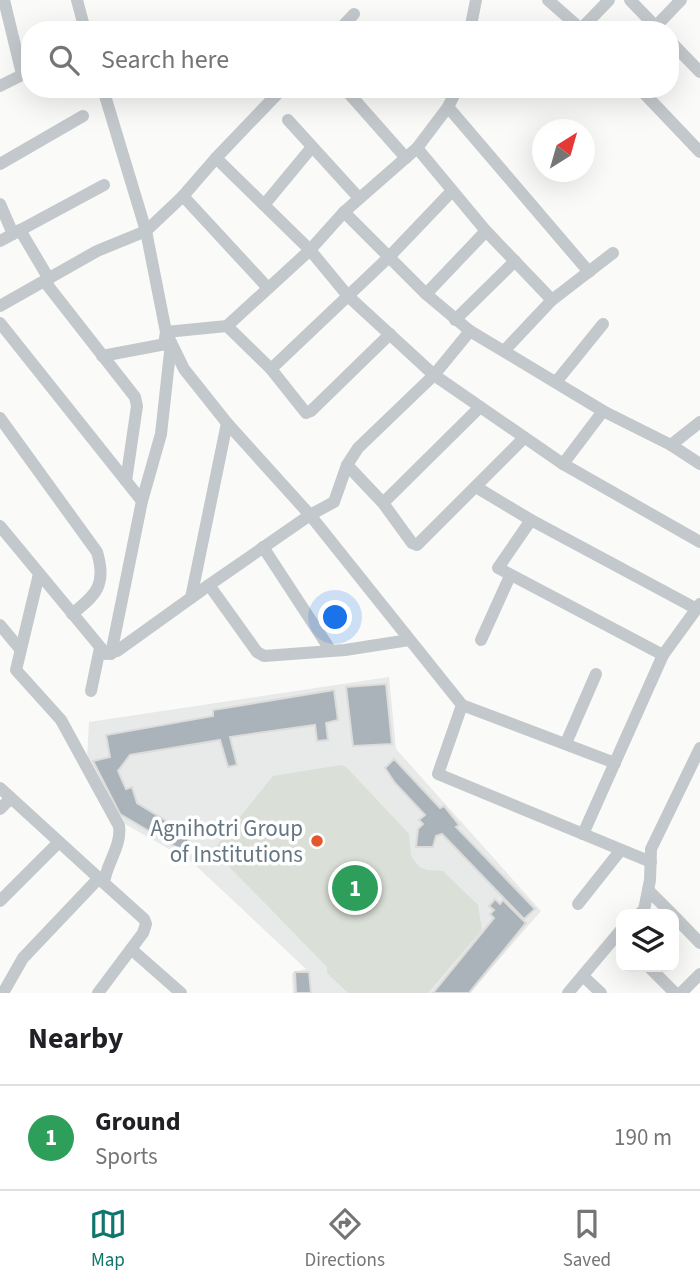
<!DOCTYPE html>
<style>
body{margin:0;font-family:"Source Sans 3",sans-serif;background:#f6f6f6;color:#202124}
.controls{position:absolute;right:21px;bottom:21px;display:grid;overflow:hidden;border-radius:14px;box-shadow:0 7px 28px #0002}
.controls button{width:63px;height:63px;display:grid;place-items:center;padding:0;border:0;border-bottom:2px solid #e0e0e0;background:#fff;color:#202124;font:35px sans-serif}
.compass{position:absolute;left:532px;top:119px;width:63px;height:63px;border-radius:50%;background:#fff;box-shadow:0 7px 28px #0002;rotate:37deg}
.you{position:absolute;left:336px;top:618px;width:24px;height:24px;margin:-18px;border:5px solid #fff;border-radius:50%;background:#1a73e8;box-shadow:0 0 0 10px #1a73e833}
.badge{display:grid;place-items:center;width:46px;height:46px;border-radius:50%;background:#0f766e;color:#fff;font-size:23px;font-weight:700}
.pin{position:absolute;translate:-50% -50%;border:4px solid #fff;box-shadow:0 2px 7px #0006}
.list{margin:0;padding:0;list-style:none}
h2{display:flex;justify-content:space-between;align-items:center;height:91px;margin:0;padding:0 28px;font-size:30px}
h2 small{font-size:23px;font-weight:400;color:#757577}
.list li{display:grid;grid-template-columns:46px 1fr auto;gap:21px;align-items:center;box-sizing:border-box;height:105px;padding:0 28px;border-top:2px solid #e0e0e0}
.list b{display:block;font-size:26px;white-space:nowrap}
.list p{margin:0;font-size:23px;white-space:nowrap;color:#757577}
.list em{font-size:23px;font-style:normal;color:#757577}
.icon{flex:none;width:38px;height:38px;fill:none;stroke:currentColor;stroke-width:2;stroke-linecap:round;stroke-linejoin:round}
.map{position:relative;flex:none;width:700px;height:993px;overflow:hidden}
.search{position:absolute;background:#fff;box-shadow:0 7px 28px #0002;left:21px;right:21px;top:21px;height:77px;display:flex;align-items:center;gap:18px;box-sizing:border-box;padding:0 24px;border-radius:28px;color:#757577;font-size:26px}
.sheet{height:196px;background:#fff}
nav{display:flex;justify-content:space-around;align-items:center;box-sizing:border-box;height:98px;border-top:2px solid #e0e0e0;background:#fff;font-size:19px;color:#757577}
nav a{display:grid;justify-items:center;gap:4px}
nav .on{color:#0f766e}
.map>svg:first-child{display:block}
</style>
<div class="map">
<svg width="700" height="993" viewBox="0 0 700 993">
<rect width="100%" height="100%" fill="#fafaf8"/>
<path fill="#e8e9e9" d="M 389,677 L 396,749 L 541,911 L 470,993 L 293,993 L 292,973 L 306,969 L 192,862 L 118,820 L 87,760 L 89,722 Z"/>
<path fill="#dadfd7" d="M 341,765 L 346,767 L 409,834 L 411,856 L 419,867 L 427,870 L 443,871 L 478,905 L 482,930 L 428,993 L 348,993 L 327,973 L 327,967 L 213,850 L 273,776 Z"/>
<g fill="#aab3b9" stroke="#dcdcda" stroke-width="2">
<path d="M 386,684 L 392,744 L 353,746 L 346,687 Z"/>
<path d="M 334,690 L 338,720 L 326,723 L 328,740 L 317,741 L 315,725 L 230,737 L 237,765 L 228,767 L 220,740 L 130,755 L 118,771 L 126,789 L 132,787 L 137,803 L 186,833 L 191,849 L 188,854 L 120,814 L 93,761 L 110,757 L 106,735 L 213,716 L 213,710 Z"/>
<path d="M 394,759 L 440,808 L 444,806 L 459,825 L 456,827 L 535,909 L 524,919 L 442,834 L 436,836 L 433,847 L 416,847 L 418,829 L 423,824 L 419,820 L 425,815 L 395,783 L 385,768 Z"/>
<path d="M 495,899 L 500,904 L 503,900 L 526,923 L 469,993 L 433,993 L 494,918 L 490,914 L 494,910 L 489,906 Z"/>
<path d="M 295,972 L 309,972 L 311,993 L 296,993 Z"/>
</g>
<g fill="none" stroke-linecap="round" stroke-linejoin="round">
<g stroke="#c3c8cc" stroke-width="12">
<path d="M 4,0 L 22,74"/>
<path d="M 77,0 L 85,30"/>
<path d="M 548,0 L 582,30"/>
<path d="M 630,0 L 659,30"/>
<path d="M 656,26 L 681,0"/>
<path d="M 581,29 L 609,0"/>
<path d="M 339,30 L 354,14"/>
<path d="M 470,30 L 476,0"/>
<path d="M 670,41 L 700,72"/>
<path d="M 0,86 L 28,72"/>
<path d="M 103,89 L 146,231 L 166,332 L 184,369 L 227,423 L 310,515 L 462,705 L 438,774 L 651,862"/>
<path d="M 345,89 L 406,158"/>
<path d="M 640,89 L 700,152"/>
<path d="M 448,107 L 589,272"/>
<path d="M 288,120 L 359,198"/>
<path d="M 417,148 L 486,231 L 552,300"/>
<path d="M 216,158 L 282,89"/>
<path d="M 0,164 L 83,116"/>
<path d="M 183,196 L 268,288"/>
<path d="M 0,204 L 13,234"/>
<path d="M 264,205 L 312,147"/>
<path d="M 344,212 L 426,294 L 470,331 L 603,411 L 671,445 L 700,464"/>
<path d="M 20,230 L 49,279"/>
<path d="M 0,241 L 104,185"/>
<path d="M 45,282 L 135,397 L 137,406 L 126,481"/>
<path d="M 426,294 L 486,231"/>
<path d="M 0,306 L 97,251 L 146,231 L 183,196 L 216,158 L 310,250 L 348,296 L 434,375 L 563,464 L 700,542"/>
<path d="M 455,320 L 515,261"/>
<path d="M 0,323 L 142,501"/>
<path d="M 227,326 L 271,369 L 306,413 L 311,411 L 390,334"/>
<path d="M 165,338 L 166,332 L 227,326 L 310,250 L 344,212 L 417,148 L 448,107 L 457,89"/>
<path d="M 504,351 L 552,300 L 613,253"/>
<path d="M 102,356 L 171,343 L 161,434 L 142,501 L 111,654"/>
<path d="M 271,369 L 389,257 L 451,192"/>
<path d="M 556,382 L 603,324"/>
<path d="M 0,418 L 97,552 C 107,585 96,595 72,614"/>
<path d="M 671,445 L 700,422"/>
<path d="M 563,464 L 603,411"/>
<path d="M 347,465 L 383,503 L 412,543 L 417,545 L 524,438"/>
<path d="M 476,487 L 531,520 L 695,608"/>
<path d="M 383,503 L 480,407"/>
<path d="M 531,520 L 498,568 L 663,655"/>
<path d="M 0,526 L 106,654 L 117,651 L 209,585"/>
<path d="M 263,547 L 331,651"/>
<path d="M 39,574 L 16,670 L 61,720 L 119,826 C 122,846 106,864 104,883 L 144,919 L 146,924 L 143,933 L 98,993"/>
<path d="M 191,598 L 227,423"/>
<path d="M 0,625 L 20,649"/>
<path d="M 409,640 L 345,650 L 264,656 L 257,652 L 209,585 L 310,515 L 334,502 L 347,465 L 358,448 L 434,375 L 470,331"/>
<path d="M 481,640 L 510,576"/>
<path d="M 91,691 L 100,648"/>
<path d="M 462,705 L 615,763"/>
<path d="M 566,743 L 596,674"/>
<path d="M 0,788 L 103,882"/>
<path d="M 0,809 L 11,798"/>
<path d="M 583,834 L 663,655 L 700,604"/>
<path d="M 648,890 L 672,914"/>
<path d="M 0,901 L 59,842"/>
<path d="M 578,904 L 620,851"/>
<path d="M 639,914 L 644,910 L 650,880 L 651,849 L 700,748"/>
<path d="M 674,916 L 700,943"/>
<path d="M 131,949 L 181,993"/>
<path d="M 649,967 L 675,993"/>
<path d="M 583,976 L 601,993"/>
<path d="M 3,993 L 23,958 L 99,878"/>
<path d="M 568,993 L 621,930"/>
<path d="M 681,993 L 700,974"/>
</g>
</g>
<circle fill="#e4572e" stroke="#fff" stroke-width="2.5" cx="317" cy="841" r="7"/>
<g text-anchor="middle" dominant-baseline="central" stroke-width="7" stroke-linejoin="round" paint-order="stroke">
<g font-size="23" fill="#657683" stroke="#fff" text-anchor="end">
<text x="303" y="828">Agnihotri Group<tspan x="303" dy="26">of Institutions</tspan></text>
</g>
</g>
</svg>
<div class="controls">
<button><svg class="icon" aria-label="layers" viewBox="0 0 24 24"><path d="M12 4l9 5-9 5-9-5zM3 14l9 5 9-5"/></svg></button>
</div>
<svg class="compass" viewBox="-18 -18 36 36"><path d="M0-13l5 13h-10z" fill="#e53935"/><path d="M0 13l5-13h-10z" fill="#757577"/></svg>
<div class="you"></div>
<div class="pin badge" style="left:355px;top:888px;background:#2e9e5b">1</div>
<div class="search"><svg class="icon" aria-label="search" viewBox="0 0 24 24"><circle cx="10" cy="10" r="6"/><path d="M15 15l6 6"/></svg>Search here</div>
</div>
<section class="sheet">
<h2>Nearby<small></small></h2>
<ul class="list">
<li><span class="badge" style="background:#2e9e5b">1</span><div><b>Ground</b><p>Sports</p></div><em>190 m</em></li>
</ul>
</section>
<nav>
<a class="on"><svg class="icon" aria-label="map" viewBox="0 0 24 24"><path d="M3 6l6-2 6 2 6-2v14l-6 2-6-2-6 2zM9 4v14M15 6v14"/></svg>Map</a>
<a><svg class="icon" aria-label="directions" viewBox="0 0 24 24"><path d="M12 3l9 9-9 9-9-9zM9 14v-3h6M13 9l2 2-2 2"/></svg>Directions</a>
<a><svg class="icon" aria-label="saved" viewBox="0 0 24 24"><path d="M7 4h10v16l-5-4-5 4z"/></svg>Saved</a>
</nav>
